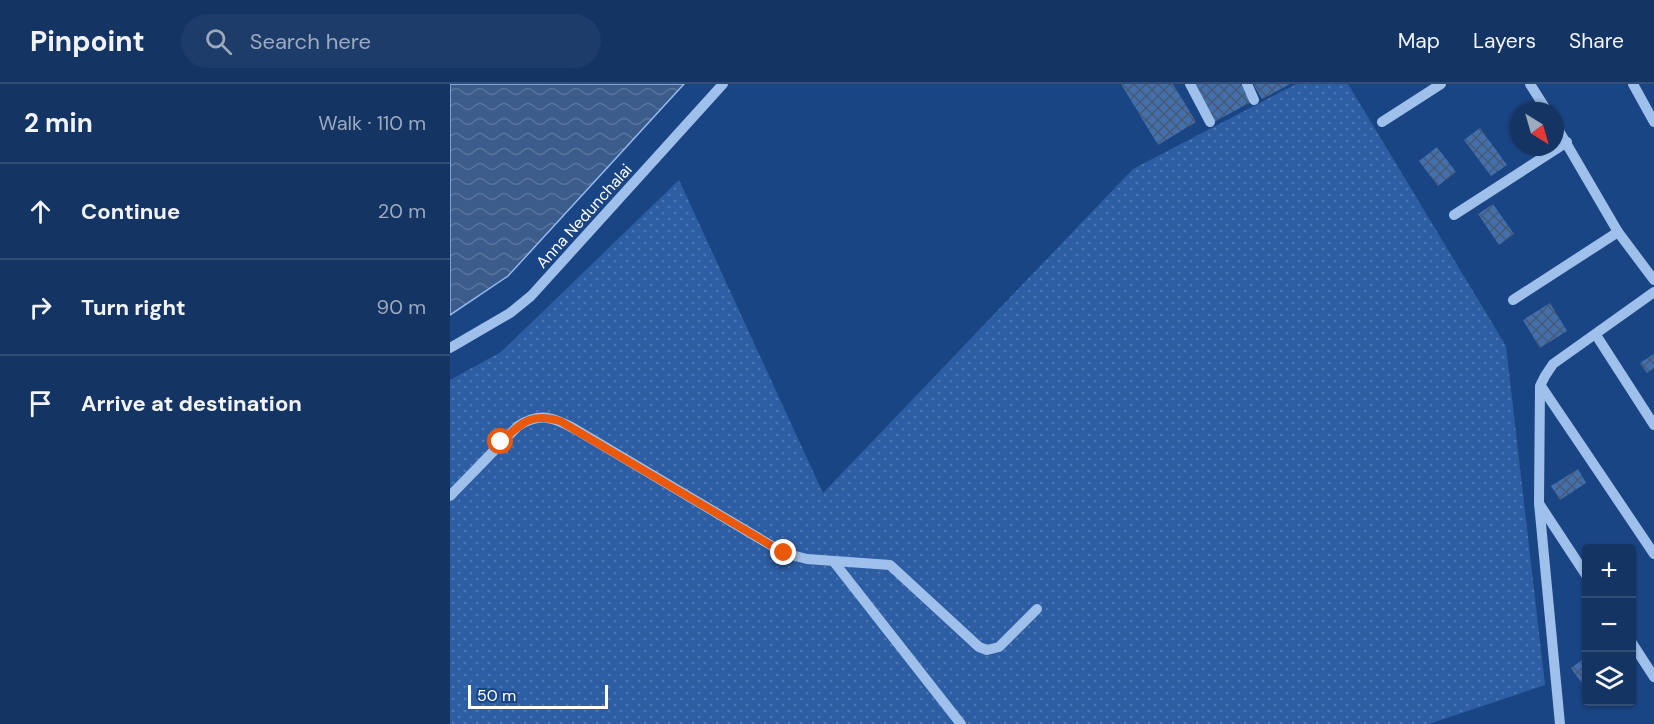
<!DOCTYPE html>
<meta charset="utf-8">
<style>
body{margin:0;font-family:"DM Sans",sans-serif;background:#1d3c69;color:#f1f3f6}
.controls{position:absolute;right:18px;bottom:18px;display:grid;overflow:hidden;border-radius:6px;box-shadow:0 2px 4px #0004}
.controls button{width:54px;height:54px;display:grid;place-items:center;padding:0;border:0;border-bottom:2px solid #334f78;background:#143463;color:#f1f3f6;font:30px sans-serif}
.compass{position:absolute;left:1060px;top:18px;width:54px;height:54px;border-radius:50%;background:#143463;box-shadow:0 2px 4px #0004;rotate:143deg}
.scale{position:absolute;left:18px;bottom:15px;width:140px;box-sizing:border-box;padding-left:6px;border:3px solid #fff;border-top:0;font-size:16px;line-height:21px;white-space:nowrap;color:#fff;-webkit-text-stroke:4px #1a4584;paint-order:stroke}
.stop{position:absolute;width:18px;height:18px;margin:-14px;border:4px solid #ea580c;border-radius:50%;background:#fff}
.stop.end{background:#ea580c;border-color:#fff;box-shadow:0 2px 6px #0008}
.list{margin:0;padding:0;list-style:none}
h2{display:flex;justify-content:space-between;align-items:center;height:78px;margin:0;padding:0 24px;font-size:26px}
h2 small{font-size:20px;font-weight:400;color:#9daabe}
.list li{display:grid;grid-template-columns:39px 1fr auto;gap:18px;align-items:center;box-sizing:border-box;height:96px;padding:0 24px;border-top:2px solid #334f78}
.list b{display:block;font-size:22px;white-space:nowrap}
.list em{font-size:20px;font-style:normal;color:#9daabe}
.icon{flex:none;width:33px;height:33px;fill:none;stroke:currentColor;stroke-width:2;stroke-linecap:round;stroke-linejoin:round}
.map{position:relative;flex:none;width:1204px;height:640px;overflow:hidden}
header{display:flex;align-items:center;gap:36px;box-sizing:border-box;height:84px;padding:0 30px;background:#143463;border-bottom:2px solid #334f78}
header strong{font-size:28px}
nav{display:flex;gap:33px;margin-inline-start:auto;font-size:21px}
.search{width:420px;height:54px;background:#1d3c69;display:flex;align-items:center;gap:15px;box-sizing:border-box;padding:0 21px;border-radius:33px;color:#9daabe;font-size:22px}
main{display:flex}
aside{flex:1;background:#143463}
.map>svg:first-child{display:block}
</style>
<header>
<strong>Pinpoint</strong>
<div class="search"><svg class="icon" aria-label="search" viewBox="0 0 24 24"><circle cx="10" cy="10" r="6"/><path d="M15 15l6 6"/></svg>Search here</div>
<nav><a>Map</a><a>Layers</a><a>Share</a></nav>
</header>
<main>
<aside>
<h2>2 min<small>Walk · 110 m</small></h2>
<ul class="list">
<li><svg class="icon" aria-label="ahead" viewBox="0 0 24 24"><path d="M12 20V5M6 11l6-6 6 6"/></svg><div><b>Continue</b></div><em>20 m</em></li>
<li><svg class="icon" aria-label="right" viewBox="0 0 24 24"><path d="M7 20v-9h11M14 6l5 5-5 5"/></svg><div><b>Turn right</b></div><em>90 m</em></li>
<li><svg class="icon" aria-label="arrive" viewBox="0 0 24 24"><path d="M6 21V4h12l-3 4 3 4H6"/></svg><div><b>Arrive at destination</b></div></li>
</ul>
</aside>
<div class="map">
<svg width="1204" height="640" viewBox="0 0 1204 640">
<defs>
<pattern id="grass-dots" width="8" height="8" patternUnits="userSpaceOnUse" patternTransform="scale(1.5)"><rect width="8" height="8" fill="#2d5ea3"/><path d="M2 2h.1M6 6h.1" fill="none" stroke="#4c76b1" stroke-width="1.8" stroke-linecap="round"/></pattern>
<pattern id="water-waves" width="16" height="10" patternUnits="userSpaceOnUse" patternTransform="scale(1.5)"><rect width="16" height="10" fill="#3c5c8b"/><path d="M0 5q4-4 8 0t8 0" fill="none" stroke="#59749c"/></pattern>
<pattern id="building-cross-hatch" width="8" height="8" patternUnits="userSpaceOnUse" patternTransform="scale(1.5)"><rect width="8" height="8" fill="#436fad"/><path d="M0 0l8 8M0 8l8-8" fill="none" stroke="#485a73"/></pattern>
</defs>
<rect width="100%" height="100%" fill="#1a4584"/>
<path fill="url(#grass-dots)" d="M 846,0 L 898,0 L 1056,262 L 1095,601 L 979,640 L 0,640 L 0,296 L 51,268 L 229,96 L 373,409 L 683,85 Z"/>
<path fill="url(#water-waves)" stroke="#92baee" stroke-width="1.5" d="M 0,0 L 234,0 L 58,192 L 0,231 Z"/>
<g fill="url(#building-cross-hatch)">
<path d="M 671,0 L 723,0 L 746,38 L 708,61 Z"/>
<path d="M 744,0 L 792,0 L 801,18 L 764,38 Z"/>
<path d="M 803,0 L 840,0 L 812,15 Z"/>
<path d="M 1030,44 L 1057,81 L 1041,92 L 1014,56 Z"/>
<path d="M 987,63 L 1006,88 L 988,102 L 969,77 Z"/>
<path d="M 1043,120 L 1064,150 L 1049,161 L 1028,130 Z"/>
<path d="M 1100,219 L 1117,247 L 1090,264 L 1073,236 Z"/>
<path d="M 1204,270 L 1204,284 L 1197,289 L 1190,279 Z"/>
<path d="M 1128,385 L 1136,399 L 1110,416 L 1101,402 Z"/>
<path d="M 1136,573 L 1136,594 L 1131,598 L 1121,584 Z"/>
</g>
<g fill="none" stroke-linecap="round" stroke-linejoin="round">
<g stroke="#9fc0eb" stroke-width="10">
<path d="M 740,0 L 760,38"/>
<path d="M 797,0 L 804,16"/>
<path d="M 1080,0 L 1097,27"/>
<path d="M 1183,0 L 1204,38"/>
<path d="M 932,38 L 991,0"/>
<path d="M 1105,40 L 1168,148 L 1204,196"/>
<path d="M 1004,131 L 1117,58"/>
<path d="M 1063,216 L 1168,148"/>
<path d="M 1146,251 L 1204,341"/>
<path d="M 0,264 L 60,229 L 81,212 L 273,0"/>
<path d="M 1091,302 L 1204,470"/>
<path d="M 0,412 L 68,342 C 90,328 103,333 125,345 L 334,469 L 357,475 L 440,481 L 529,563 L 537,566 L 549,563 L 587,525"/>
<path d="M 1090,421 L 1136,491"/>
<path d="M 384,478 L 511,640"/>
<path d="M 1182,559 L 1204,593"/>
<path d="M 1110,640 L 1089,419 L 1090,302 L 1095,292 L 1103,280 L 1204,208"/>
</g>
</g>
<g fill="none" stroke-linecap="round" stroke-linejoin="round">
<path stroke="#ea580c" stroke-width="8" d="M 51,358 C 71,339 81,328 110,337 L 334,469"/>
</g>
<g text-anchor="middle" dominant-baseline="central" stroke-width="4.5" stroke-linejoin="round" paint-order="stroke">
<g font-size="16" fill="#fff" stroke="#1a4584">
<text transform="translate(134 132) rotate(-48)">Anna Nedunchalai</text>
</g>
</g>
</svg>
<div class="controls">
<button>+</button>
<button>−</button>
<button><svg class="icon" aria-label="layers" viewBox="0 0 24 24"><path d="M12 4l9 5-9 5-9-5zM3 14l9 5 9-5"/></svg></button>
</div>
<svg class="compass" viewBox="-18 -18 36 36"><path d="M0-13l5 13h-10z" fill="#e53935"/><path d="M0 13l5-13h-10z" fill="#9daabe"/></svg>
<div class="scale">50 m</div>
<div class="stop" style="left:51px;top:358px"></div>
<div class="stop end" style="left:334px;top:469px"></div>
</div>
</main>
